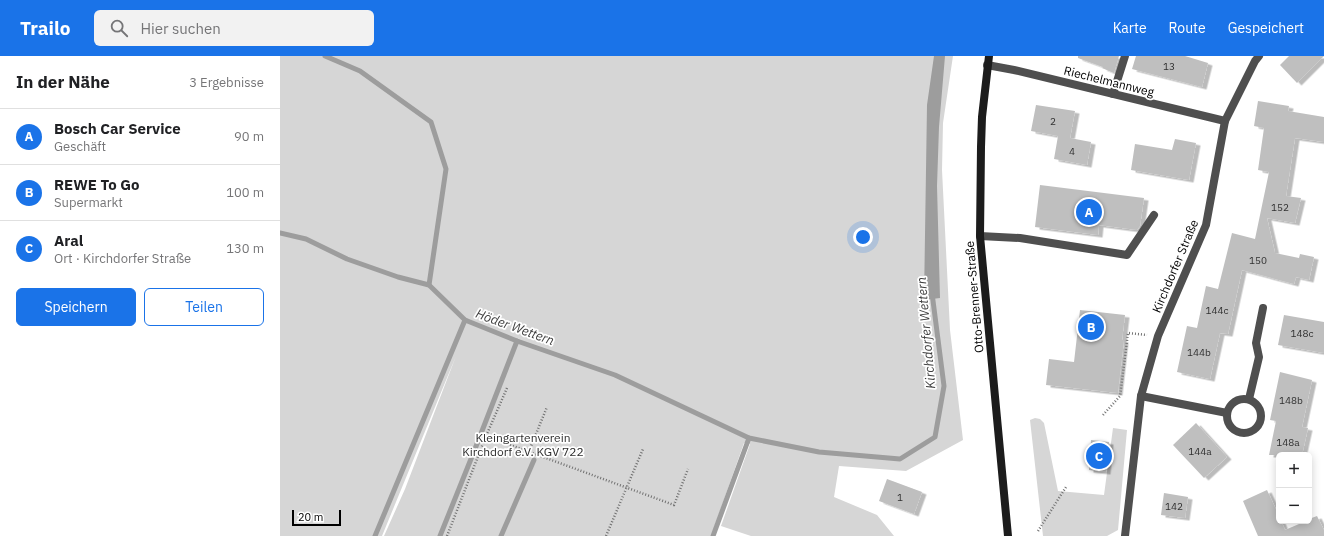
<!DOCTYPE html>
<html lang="de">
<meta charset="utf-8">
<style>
body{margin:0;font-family:"IBM Plex Sans",sans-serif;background:#f2f2f2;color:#202124}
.controls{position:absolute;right:12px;bottom:12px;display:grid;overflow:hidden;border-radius:6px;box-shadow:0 2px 10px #0003}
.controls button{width:36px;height:36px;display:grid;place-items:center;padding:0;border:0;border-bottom:1px solid #e0e0e0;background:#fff;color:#202124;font:20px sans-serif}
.scale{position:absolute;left:12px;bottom:10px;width:49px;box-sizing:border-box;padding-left:4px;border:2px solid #000;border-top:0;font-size:11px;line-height:14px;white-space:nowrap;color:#000;-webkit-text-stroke:3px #fff;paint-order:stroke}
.you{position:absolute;left:583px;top:181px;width:14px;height:14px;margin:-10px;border:3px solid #fff;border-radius:50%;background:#1a73e8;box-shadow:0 0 0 6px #1a73e833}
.badge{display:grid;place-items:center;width:26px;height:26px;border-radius:50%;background:#1a73e8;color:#fff;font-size:13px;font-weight:700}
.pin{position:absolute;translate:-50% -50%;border:2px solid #fff;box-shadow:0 1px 4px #0006}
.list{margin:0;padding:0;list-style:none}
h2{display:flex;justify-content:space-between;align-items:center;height:52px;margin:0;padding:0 16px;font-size:17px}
h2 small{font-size:13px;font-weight:400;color:#757577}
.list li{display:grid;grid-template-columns:26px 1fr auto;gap:12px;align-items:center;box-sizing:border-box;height:56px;padding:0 16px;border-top:1px solid #e0e0e0}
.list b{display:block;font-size:15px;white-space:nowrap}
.list p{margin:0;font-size:13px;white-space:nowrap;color:#757577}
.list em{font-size:13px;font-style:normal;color:#757577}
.actions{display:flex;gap:8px;padding:12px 16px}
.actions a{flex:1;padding:9px 0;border:1px solid #1a73e8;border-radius:6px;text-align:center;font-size:14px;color:#1a73e8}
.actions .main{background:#1a73e8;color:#fff}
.icon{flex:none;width:22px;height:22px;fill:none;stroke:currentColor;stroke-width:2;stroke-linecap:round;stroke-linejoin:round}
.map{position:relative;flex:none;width:1044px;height:480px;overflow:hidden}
header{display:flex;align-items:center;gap:24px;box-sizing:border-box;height:56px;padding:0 20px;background:#1a73e8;color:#fff}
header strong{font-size:19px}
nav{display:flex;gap:22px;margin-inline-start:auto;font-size:14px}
.search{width:280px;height:36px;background:#f2f2f2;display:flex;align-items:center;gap:10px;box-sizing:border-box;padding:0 14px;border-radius:6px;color:#757577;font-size:15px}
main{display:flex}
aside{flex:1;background:#fff}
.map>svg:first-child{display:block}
</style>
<header>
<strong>Trailo</strong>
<div class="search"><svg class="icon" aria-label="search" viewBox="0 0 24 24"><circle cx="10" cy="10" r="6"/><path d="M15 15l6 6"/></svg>Hier suchen</div>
<nav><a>Karte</a><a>Route</a><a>Gespeichert</a></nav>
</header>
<main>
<aside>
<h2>In der Nähe<small>3 Ergebnisse</small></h2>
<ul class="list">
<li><span class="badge">A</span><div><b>Bosch Car Service</b><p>Geschäft</p></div><em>90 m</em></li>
<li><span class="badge">B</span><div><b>REWE To Go</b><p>Supermarkt</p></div><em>100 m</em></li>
<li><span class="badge">C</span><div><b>Aral</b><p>Ort · Kirchdorfer Straße</p></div><em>130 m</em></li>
</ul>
<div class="actions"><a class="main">Speichern</a><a>Teilen</a></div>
</aside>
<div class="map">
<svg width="1044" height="480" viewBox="0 0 1044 480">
<defs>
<filter id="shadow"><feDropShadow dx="4.5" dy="2.5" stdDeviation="0" flood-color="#0004"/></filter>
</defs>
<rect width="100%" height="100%" fill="#fff"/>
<g fill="#d6d6d6">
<path d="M 0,0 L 673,0 L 663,67 L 662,114 L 670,274 L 683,384 L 626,415 L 559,410 L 554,441 L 597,459 L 614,480 L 471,480 L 441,470 L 470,388 L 464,387 L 431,480 L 104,480 L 125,433 L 176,300 L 102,480 L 0,480 Z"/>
<path d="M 755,362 L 760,363 L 764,367 L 778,435 L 824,439 L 833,372 L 847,374 L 838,474 L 827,480 L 763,480 L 750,364 Z"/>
</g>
<path fill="#9d9d9d" d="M 654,0 L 665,0 L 659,71 L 657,130 L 660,242 L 644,244 L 647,49 Z"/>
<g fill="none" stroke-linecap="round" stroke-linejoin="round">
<g stroke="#9d9d9d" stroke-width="5">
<path d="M 45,0 L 80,15 L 151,66 L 166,113 L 149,229"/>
<path d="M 0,177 L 26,183 L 67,203 L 118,221 L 149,229 L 185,264 L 237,285 L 335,319 L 469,382 L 539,396 L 620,403 L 655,381 L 664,330 L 652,237"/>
<path d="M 95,480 L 185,264"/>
<path d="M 160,480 L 195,393 L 237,285"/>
<path d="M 221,480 L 254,404"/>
<path d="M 433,480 L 469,382"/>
</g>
</g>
<g fill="#bfbfbf" filter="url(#shadow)">
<path d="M 798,0 L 839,0 L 834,17 L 822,12 L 823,11 L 798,2 Z"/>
<path d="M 856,0 L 905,0 L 928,7 L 922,31 L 852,13 Z"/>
<path d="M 1009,0 L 1044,0 L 1017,27 L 1000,9 Z"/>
<path d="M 978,45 L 1009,50 L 1008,55 L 1044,61 L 1044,86 L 1015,82 L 1006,140 L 1021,142 L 1015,167 L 987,162 L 995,197 L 1019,202 L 1020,198 L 1034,201 L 1029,224 L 1016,221 L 1014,228 L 962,214 L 948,278 L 940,277 L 930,323 L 897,316 L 907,270 L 917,272 L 926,230 L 938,233 L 952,177 L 975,183 L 989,116 L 978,114 L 984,72 L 974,70 Z"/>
<path d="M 756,49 L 795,55 L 790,82 L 811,86 L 807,109 L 774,103 L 778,80 L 751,75 Z"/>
<path d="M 895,83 L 916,87 L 909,124 L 851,114 L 855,88 L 892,94 Z"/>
<path d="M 760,129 L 864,142 L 860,170 L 857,174 L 819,169 L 818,179 L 755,171 Z"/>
<path d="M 800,254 L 845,259 L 842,284 L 844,284 L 838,337 L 766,329 L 769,303 L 794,306 Z"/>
<path d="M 1004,259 L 1044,266 L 1044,297 L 998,289 Z"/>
<path d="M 1000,316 L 1032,324 L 1022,371 L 1028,372 L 1022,399 L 989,399 L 996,365 L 990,364 Z"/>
<path d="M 916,367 L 947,401 L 924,422 L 893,389 Z"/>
<path d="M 811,384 L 829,386 L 826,416 L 809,414 Z"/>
<path d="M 607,423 L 642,436 L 634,458 L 599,445 Z"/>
<path d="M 987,434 L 999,460 L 999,465 L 1001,465 L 1005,474 L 1026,465 L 1029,465 L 1029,463 L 1037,460 L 1044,474 L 1044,480 L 978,480 L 963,445 Z"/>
<path d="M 884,437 L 908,441 L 905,462 L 881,459 Z"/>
</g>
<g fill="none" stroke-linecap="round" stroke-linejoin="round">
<g stroke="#717171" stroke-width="2.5" stroke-dasharray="1 2" stroke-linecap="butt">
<path d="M 227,332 L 206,380 L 394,449 L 408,413"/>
<path d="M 823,359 L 840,340 L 848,277 L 867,279"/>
<path d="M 249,395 L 267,351"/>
<path d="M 758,475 L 786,431"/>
<path d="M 167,480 L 206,380"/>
<path d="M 326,480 L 363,393"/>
</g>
<g stroke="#4f4f4f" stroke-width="8">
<path d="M 833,38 L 845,0"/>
<path d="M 700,180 L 740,182 L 847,199 L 874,159"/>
</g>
<g stroke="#4f4f4f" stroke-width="8">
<path d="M 707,9 L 734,14 L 945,65"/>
<path d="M 861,340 L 947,357"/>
<circle cx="964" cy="360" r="17"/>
<path d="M 969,343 L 979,301 L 976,287 L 983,252"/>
<path d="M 845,480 L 861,340 L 878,280 L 926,169 L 945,65 L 975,5 L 979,0"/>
</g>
<path stroke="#1c1c1c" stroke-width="8" d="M 709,0 L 702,61 L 701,91 L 700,180 L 728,480"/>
</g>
<g text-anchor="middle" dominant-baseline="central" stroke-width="3.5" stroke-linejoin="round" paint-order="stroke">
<g font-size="10" fill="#303030">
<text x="889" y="10">13</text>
<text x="773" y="65">2</text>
<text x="792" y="95">4</text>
<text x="1000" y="151">152</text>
<text x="978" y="204">150</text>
<text x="937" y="254">144c</text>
<text x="1022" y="277">148c</text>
<text x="919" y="296">144b</text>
<text x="1011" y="344">148b</text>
<text x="1008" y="386">148a</text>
<text x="920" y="395">144a</text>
<text x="620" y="441">1</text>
<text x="894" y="450">142</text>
</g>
<g font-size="12" fill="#000" stroke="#fff">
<text transform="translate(829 25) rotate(14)">Riechelmannweg</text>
<text transform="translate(895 210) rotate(-67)">Kirchdorfer Straße</text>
<text transform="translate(694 241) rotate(-95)">Otto-Brenner-Straße</text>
</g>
<g font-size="12" fill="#2d2d2d" stroke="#fff">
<text x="243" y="381">Kleingartenverein<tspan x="243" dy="14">Kirchdorf e.V. KGV 722</tspan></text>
</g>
<g font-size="13" font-style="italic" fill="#3e3e3e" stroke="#fff">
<text transform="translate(235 271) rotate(20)">Höder Wettern</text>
<text transform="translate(646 277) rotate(-95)">Kirchdorfer Wettern</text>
</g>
</g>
</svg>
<div class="controls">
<button>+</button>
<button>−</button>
</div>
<div class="scale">20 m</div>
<div class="you"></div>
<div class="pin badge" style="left:809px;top:156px">A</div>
<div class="pin badge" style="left:811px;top:271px">B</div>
<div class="pin badge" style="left:819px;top:400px">C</div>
</div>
</main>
